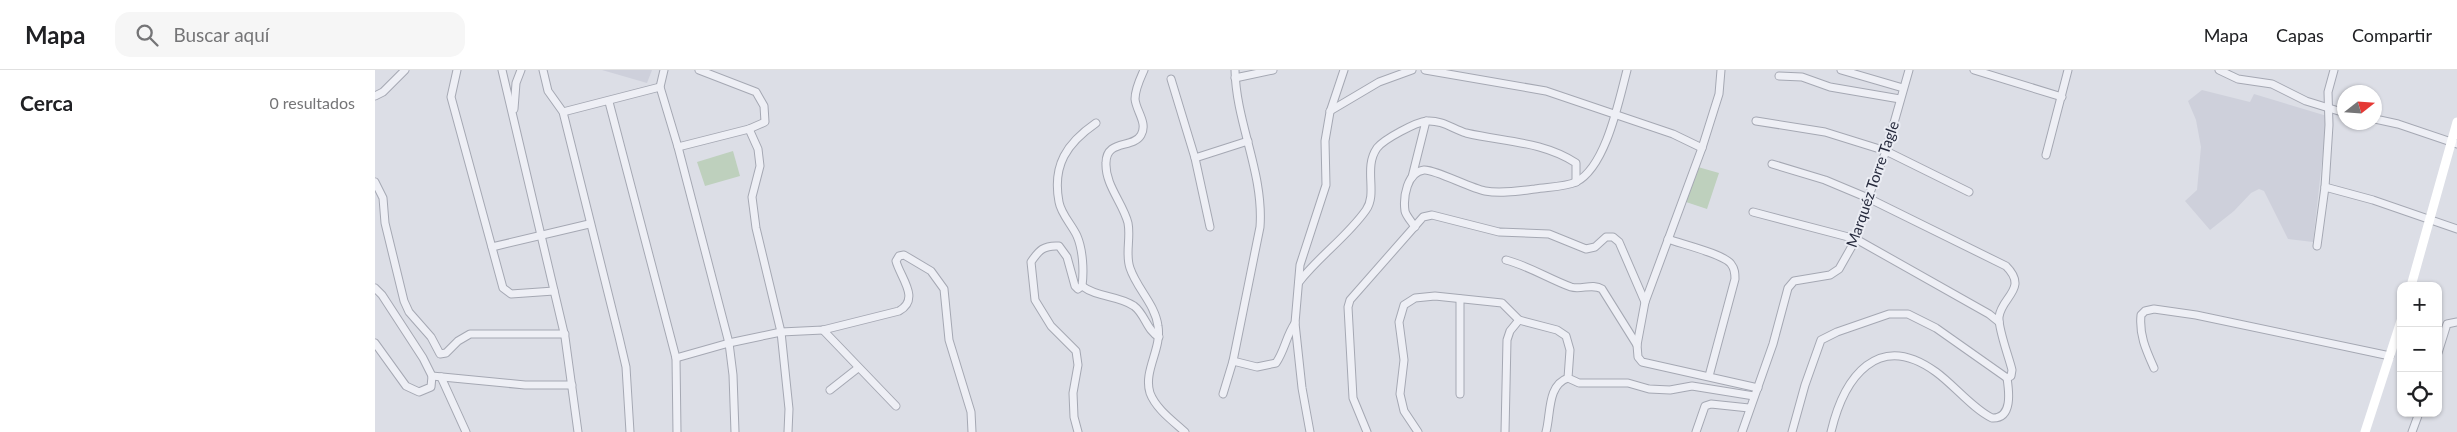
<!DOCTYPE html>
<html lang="es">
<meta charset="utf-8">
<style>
body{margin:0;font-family:Lato,sans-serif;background:#f6f6f6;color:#202124}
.controls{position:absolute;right:15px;bottom:15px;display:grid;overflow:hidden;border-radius:10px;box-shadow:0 1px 4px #0004}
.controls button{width:45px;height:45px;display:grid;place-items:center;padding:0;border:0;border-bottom:1px solid #e0e0e0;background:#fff;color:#202124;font:25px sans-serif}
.compass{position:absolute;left:1962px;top:15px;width:45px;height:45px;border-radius:50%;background:#fff;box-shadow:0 1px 4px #0004;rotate:73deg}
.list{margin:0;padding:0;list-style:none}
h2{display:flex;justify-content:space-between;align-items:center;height:65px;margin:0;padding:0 20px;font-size:21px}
h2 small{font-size:16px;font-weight:400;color:#757577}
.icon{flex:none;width:28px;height:28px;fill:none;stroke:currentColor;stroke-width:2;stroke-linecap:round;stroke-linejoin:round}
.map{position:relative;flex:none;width:2082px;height:362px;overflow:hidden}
header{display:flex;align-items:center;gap:30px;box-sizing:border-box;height:70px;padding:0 25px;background:#fff;border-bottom:1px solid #e0e0e0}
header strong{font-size:24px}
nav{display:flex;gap:28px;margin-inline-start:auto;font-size:18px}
.search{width:350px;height:45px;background:#f6f6f6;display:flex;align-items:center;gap:12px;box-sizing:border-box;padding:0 18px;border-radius:15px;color:#757577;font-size:19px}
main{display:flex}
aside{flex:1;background:#fff}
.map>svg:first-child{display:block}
</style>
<header>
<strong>Mapa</strong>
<div class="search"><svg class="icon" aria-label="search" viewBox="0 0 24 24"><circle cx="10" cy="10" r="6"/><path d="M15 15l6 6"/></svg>Buscar aquí</div>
<nav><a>Mapa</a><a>Capas</a><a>Compartir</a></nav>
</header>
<main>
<aside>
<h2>Cerca<small>0 resultados</small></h2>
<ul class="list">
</ul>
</aside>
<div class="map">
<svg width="2082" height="362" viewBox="0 0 2082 362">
<rect width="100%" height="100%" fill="#dcdee6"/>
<g fill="#ced0db">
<path d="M 227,0 L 277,0 L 272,13 Z"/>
<path d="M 1827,20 L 1875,32 L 1879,24 L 1952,46 L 1938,172 L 1913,169 L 1889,121 L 1884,119 L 1876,123 L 1859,141 L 1835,160 L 1810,131 L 1822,120 L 1826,77 L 1821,50 L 1813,31 Z"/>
</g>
<g fill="#bed0bd">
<path d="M 358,81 L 365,106 L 330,116 L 322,92 Z"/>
<path d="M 1323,97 L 1344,103 L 1332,139 L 1311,132 Z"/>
</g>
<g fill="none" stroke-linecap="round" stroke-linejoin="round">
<defs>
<g id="street">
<path d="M 82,0 L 76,27 L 128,218 L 136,224 L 179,221"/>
<path d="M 127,0 L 190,267 L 203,362"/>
<path d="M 168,0 L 173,21 L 188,42 L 244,267 L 251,297 L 255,362"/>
<path d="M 289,0 L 285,17 L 303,77 L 354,273 L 358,305 L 360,362"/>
<path d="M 769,0 C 765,9 760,19 760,29 C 761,41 773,53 766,65 C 758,79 731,69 731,93 C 730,115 748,133 753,153 C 756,168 750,184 755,198 C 762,219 780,234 783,256 C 787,279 768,301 775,323 C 781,339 798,351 810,362"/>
<path d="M 1050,0 L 1171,21 L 1298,64 L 1327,78"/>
<path d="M 1466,0 L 1528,18"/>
<path d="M 1599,0 L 1687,27"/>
<path d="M 1844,0 L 1863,9 L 1897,14 L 1931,31 L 1970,43"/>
<path d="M 1404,6 L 1427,7 L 1455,17 L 1525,29"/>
<path d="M 860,8 L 898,0"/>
<path d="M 796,9 L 820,88 L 835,157"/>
<path d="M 0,26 L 8,22 L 30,0"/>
<path d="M 234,32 L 301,288 L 302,362"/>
<path d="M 139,39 L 141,13 L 146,0"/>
<path d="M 955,41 L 1004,12 L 1037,0"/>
<path d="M 188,42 L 285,17"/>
<path d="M 2000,49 L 2023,54 L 2082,74"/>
<path d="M 1381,51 L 1450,62 L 1511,81 L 1594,122"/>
<path d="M 374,59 L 383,79 L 385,96 L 377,127 L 381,158 L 406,262 L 414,339 L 413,362"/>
<path d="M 303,77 L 374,59 L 390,52 L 389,36 L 381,22 L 324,0"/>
<path d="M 1671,85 L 1693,0"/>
<path d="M 820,88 L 873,71"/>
<path d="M 1397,94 L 1450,110 L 1493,128 L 1631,196 C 1654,219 1626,227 1624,247 C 1623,259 1634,287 1637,300 L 1636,306 L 1632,308 L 1561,258 L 1533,244 L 1514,244 L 1462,262 L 1446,270 L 1430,315 L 1417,362"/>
<path d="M 1037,107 L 1051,51"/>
<path d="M 0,112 L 8,128 L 10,153 L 29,231 L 34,242 L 56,267 L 65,284 L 71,283 L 83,271 L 95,264 L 190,264"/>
<path d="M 1950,117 L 1998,130 L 2082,159"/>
<path d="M 1378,142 L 1481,169 L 1614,244 L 1624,252"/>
<path d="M 1040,157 C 1037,152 1031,146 1030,141 C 1028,127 1032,102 1049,100 C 1059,99 1095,118 1110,121 C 1126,124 1144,121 1160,119 C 1172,117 1190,117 1201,112 C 1231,97 1244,30 1252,0"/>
<path d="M 1293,169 C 1306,174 1349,184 1356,194 C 1360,199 1360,204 1360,209 L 1334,306"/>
<path d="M 1942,176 L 1950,117 L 1954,55 L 1953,22 L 1959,0"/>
<path d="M 117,177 L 214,154"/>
<path d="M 1131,190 C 1154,196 1174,209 1196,217 C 1206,220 1218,213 1227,219 L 1262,275"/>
<path d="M 924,212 C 944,186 972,167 991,140 C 1003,123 988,98 1002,78 C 1009,69 1041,52 1052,51 C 1067,50 1078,59 1091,63 C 1129,72 1167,71 1201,93 L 1201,112"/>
<path d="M 707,216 C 723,228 743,225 759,236 C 770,244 772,261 784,267"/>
<path d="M 0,218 L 7,225 L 48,288 L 57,306 L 56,317 L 44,322 L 31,316 L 0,273"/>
<path d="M 1085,229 L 1085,324"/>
<path d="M 1270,232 L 1327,78 L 1344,24 L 1346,0"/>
<path d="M 448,260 L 521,336"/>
<path d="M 2063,283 L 2072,254 L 2082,252"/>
<path d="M 301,288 L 354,273 L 406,262 L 448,260 L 524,241 C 546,229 525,207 521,191 L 524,186 L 529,185 L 556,201 L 569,219 L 574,270 L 596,342 L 597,362"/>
<path d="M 858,291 L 882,297 L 901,293 C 910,280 911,266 920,253"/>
<path d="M 1779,298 C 1771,280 1764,265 1766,245 L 1770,241 L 1779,239 L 1821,245 L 2015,286"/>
<path d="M 57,306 L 150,315 L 197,315"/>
<path d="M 66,307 L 91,362"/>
<path d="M 455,320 L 483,298"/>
<path d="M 848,324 L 858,291 L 885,157 C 889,103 861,53 860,0"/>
<path d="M 703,362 L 699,347 L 698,323 L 703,295 L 701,281 L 676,256 L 660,230 L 656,192 C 664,180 669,175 684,176 L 692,187 L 700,216 L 703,219 L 707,216 C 709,201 708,180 702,166 C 697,155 686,144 684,132 C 677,95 692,73 721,53"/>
<path d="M 935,362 L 927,318 L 920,253 L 925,195 L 951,115 L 950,71 L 955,42 L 969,0"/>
<path d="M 992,362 L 978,328 L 973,237 L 975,230 L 1048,147 L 1057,145 L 1124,162 L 1174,164 L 1211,179 L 1220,177 L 1231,167 L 1238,167 L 1244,172 L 1270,232 L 1262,275 L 1263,287 L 1267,292 L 1383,318"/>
<path d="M 1043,362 L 1029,341 L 1025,324 L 1029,290 L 1024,252 L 1029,235 L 1040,228 L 1060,226 L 1127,233 L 1144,250 L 1182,260 L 1191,266 L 1195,280 L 1193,308 L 1204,313 L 1253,313 L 1274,319 L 1295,320 L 1317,316 L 1379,326"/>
<path d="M 1130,362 L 1132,270 L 1135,261 L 1144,250"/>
<path d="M 1171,362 C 1176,344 1172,315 1193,308"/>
<path d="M 1321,362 L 1330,336 L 1336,334 L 1374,338"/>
<path d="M 1367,362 L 1398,274 L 1413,218 L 1419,211 L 1455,205 L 1464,199 L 1481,169 L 1493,128 L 1511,81 L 1534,0"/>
<path d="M 1456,362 C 1469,307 1503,260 1561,302 C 1579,315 1598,339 1617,348 C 1638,349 1634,321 1632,308"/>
<path d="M 2037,362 L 2044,343"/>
</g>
</defs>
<use href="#street" stroke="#a5a8b3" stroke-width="9"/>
<use href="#street" stroke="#eeeff5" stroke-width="7"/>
<g stroke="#fff" stroke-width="9">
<path d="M 2036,216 L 2082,52"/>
<path d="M 1990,362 L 2026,251"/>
</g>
</g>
<g text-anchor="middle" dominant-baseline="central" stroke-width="4" stroke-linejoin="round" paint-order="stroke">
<g font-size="15" fill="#262a3d" stroke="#ebedf4">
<text transform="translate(1497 114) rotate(-71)">Marquéz Torre Tagle</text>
</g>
</g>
</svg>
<div class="controls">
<button>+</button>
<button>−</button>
<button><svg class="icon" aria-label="locate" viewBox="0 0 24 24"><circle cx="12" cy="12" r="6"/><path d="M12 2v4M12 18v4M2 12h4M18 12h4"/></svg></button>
</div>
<svg class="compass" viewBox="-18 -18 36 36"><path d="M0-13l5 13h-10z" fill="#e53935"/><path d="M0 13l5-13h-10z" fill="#757577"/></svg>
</div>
</main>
